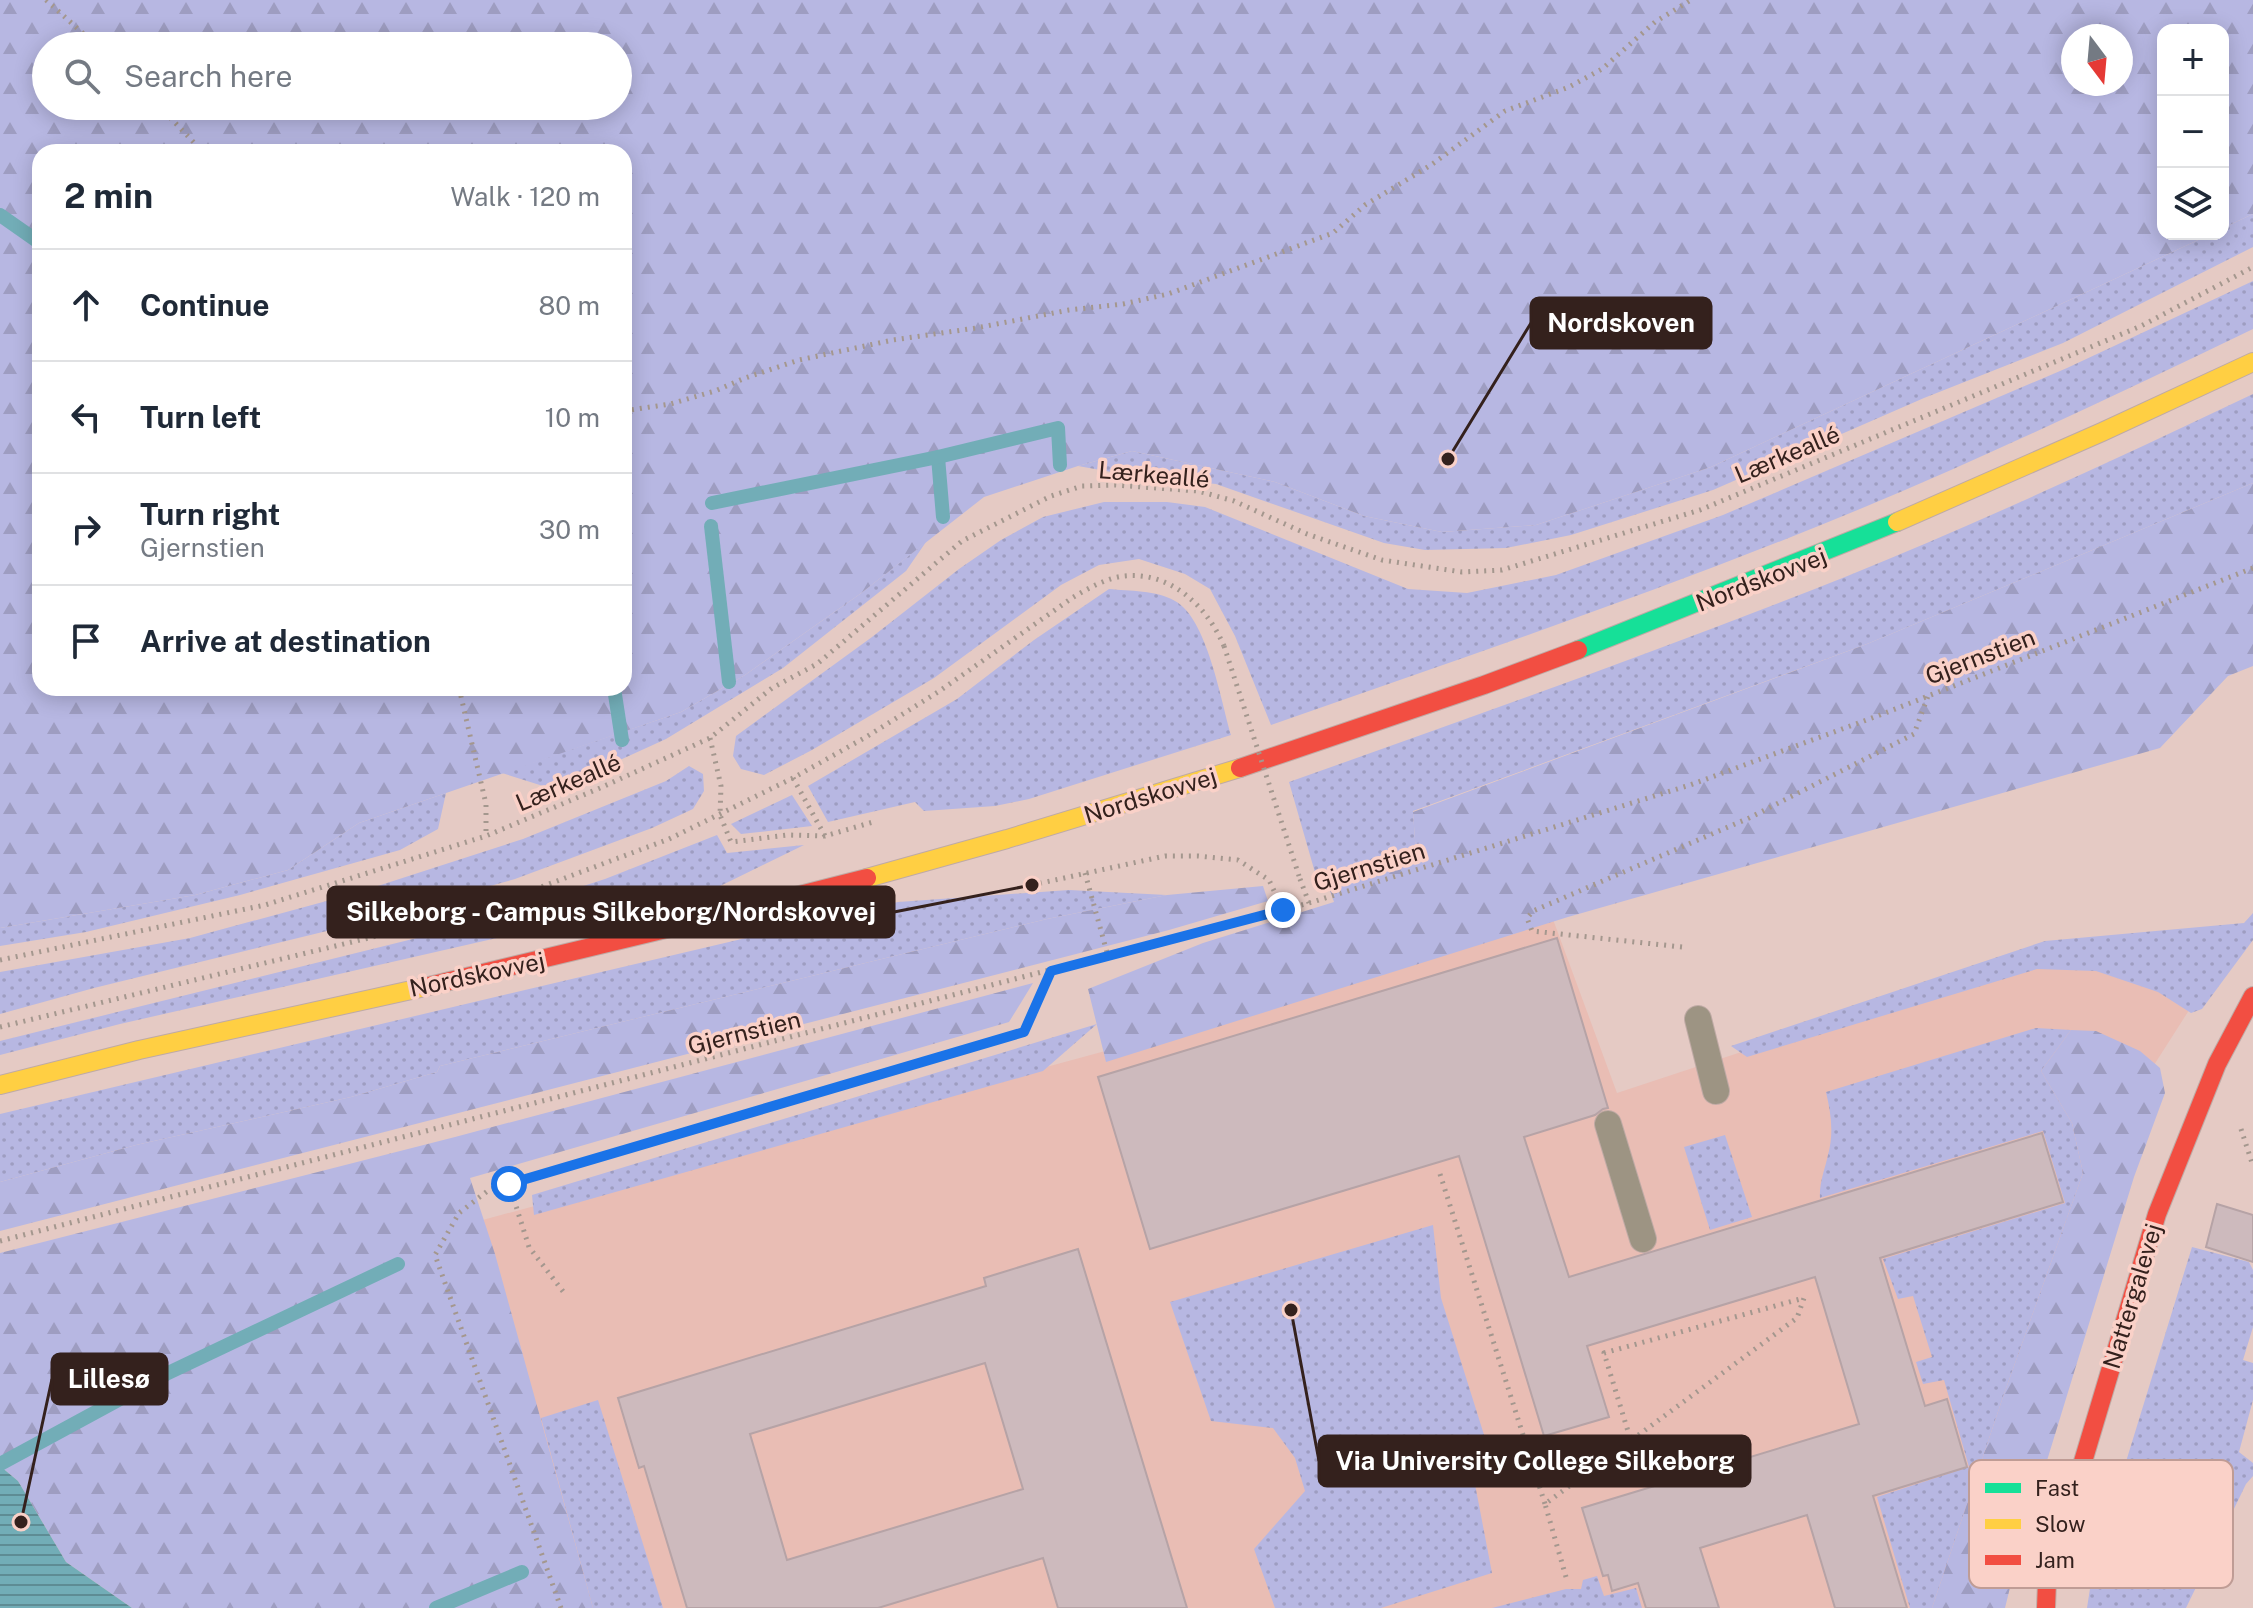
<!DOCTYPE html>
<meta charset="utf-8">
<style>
body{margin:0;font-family:"Public Sans",sans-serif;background:#f2f2f3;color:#1f2937}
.controls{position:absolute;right:24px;top:24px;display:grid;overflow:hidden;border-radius:16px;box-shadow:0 4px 20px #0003}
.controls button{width:72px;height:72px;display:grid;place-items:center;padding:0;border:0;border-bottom:2px solid #e0e1e3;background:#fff;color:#1f2937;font:40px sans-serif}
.compass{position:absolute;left:2061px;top:24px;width:72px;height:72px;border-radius:50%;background:#fff;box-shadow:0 4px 20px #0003;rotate:164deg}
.stop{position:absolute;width:24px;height:24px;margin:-18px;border:6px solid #1a73e8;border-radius:50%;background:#fff}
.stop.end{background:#1a73e8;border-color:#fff;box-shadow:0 2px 8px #0008}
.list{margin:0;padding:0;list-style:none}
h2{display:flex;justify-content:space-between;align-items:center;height:104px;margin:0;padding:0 32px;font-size:34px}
h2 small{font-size:26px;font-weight:400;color:#747a83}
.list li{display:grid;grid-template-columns:52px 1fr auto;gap:24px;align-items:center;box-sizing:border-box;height:112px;padding:0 32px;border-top:2px solid #e0e1e3}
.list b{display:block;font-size:30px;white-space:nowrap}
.list p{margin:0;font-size:26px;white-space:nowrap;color:#747a83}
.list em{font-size:26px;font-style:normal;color:#747a83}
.icon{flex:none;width:44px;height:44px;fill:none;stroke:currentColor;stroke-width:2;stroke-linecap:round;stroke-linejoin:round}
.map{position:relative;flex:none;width:2253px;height:1608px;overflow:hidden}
.search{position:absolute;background:#fff;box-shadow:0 4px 20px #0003;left:32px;top:32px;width:600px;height:88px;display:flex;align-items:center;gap:20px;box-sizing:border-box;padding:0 28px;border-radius:44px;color:#747a83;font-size:30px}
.panel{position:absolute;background:#fff;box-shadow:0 4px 20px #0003;left:32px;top:144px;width:600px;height:552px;border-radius:24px}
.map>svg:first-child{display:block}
</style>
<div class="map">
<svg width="2253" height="1608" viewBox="0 0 2253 1608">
<defs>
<pattern id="grass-dots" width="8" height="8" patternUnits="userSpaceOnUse" patternTransform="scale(2)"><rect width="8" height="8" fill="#b7b7e2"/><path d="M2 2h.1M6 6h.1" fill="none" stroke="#9e9dc1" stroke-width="1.8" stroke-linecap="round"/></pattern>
<pattern id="forest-firs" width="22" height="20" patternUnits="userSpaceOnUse" patternTransform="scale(2)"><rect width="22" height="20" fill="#b7b7e2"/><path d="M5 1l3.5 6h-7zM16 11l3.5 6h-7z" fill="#9e9dc1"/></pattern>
<pattern id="water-rules" width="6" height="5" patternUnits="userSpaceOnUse" patternTransform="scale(2)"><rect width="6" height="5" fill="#72adb7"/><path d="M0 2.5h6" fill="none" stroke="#5e8c94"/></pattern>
</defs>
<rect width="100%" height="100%" fill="#e5cac4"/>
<path fill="#e9bdb4" d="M 1540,884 L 1617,1093 L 2033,956 L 2207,982 L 2147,1076 L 1998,1608 L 573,1608 L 479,1221 L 1153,1038 Z"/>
<g fill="url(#grass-dots)">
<path d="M 2253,214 L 2253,247 L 2063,343 L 1924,398 L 1713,490 L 1571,535 L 1506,548 L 1425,550 L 1384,543 L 1216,484 L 1134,476 L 1078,466 L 1132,451 L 1275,482 L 1364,516 L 1442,532 L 1536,525 L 1711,467 L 2211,234 L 2223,234 L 2223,228 Z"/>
<path d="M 2253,281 L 2253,329 C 2153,377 2053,425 1951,470 C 1730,568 1499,645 1271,725 L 1235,636 L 1210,589 L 1185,574 L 1139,559 L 1099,565 L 1061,585 L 934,678 L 812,750 L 764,775 L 741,769 L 733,756 L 736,736 L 872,637 L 959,569 L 1001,540 L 1043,517 L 1104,502 L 1167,502 L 1205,507 L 1408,589 L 1467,593 L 1556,575 L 1723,515 L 2067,368 Z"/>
<path d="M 2253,394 L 2253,483 L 1867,644 L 1413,811 L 1416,854 L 1327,882 L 1316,876 L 1289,782 C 1475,716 1661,650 1845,577 C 1983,521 2119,458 2253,394 Z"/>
<path d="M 926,542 L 906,571 L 783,668 L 666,739 L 587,775 L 543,786 L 502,773 L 681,712 L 745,675 L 860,594 Z"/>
<path d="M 1109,589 C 1129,591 1157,590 1175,601 C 1207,618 1221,701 1231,735 L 1029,799 L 995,806 L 924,811 L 915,802 L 828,822 L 808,786 L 957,699 L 1034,640 Z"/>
<path d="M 689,766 L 703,774 L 704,791 L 693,809 L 652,828 L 515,879 L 335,929 L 94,988 L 0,1014 L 0,972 L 190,938 L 356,893 L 523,839 L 666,781 Z"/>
<path d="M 446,793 L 438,829 L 400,850 L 240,895 L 86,932 L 0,946 L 0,928 L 195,895 L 288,870 L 359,823 Z"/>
<path d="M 792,795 L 812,826 L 741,834 L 731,824 Z"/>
<path d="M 717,835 L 727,853 L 804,845 L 716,888 L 120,1024 L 0,1055 L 0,1041 L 441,932 L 605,879 Z"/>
<path d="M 1069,890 L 1167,895 L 1047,919 L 440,1066 L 437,1072 L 351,1097 L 136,1145 L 0,1182 L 0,1114 L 898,902 Z"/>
<path d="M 2253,913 L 2253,940 L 2202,1009 L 2191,1013 L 2158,992 L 2096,971 L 2037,969 L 1747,1057 L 1731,1046 L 2045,941 L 2244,923 Z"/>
<path d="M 1097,1024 L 1043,1071 L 534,1215 L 532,1195 Z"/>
<path d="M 2036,1028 L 2071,1030 L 2041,1071 L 2072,1123 L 2083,1173 L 2004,1394 L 1932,1608 L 1910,1608 L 1877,1497 L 1969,1467 L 1944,1380 L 1923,1384 L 1916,1362 L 1932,1357 L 1913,1296 L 1898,1299 L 1883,1259 L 2065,1203 L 2043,1131 L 1820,1198 C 1819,1183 1825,1169 1828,1155 C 1834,1133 1831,1114 1826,1092 Z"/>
<path d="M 1725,1135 L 1752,1217 L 1710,1230 L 1684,1147 Z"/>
<path d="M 1433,1225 L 1441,1298 L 1491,1457 L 1474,1479 L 1492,1573 L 1381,1608 L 1275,1608 L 1254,1549 L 1305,1491 L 1295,1458 L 1273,1428 L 1211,1421 L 1170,1302 Z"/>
<path d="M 2192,1247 L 2249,1262 L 2253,1270 L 2253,1327 L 2243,1360 L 2253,1363 L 2253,1400 L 2239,1452 L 2253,1463 L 2253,1476 L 2246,1484 L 2186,1608 L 2087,1608 L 2093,1569 Z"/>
<path d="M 598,1400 L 663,1608 L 593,1608 L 541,1418 Z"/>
<path d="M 1597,1576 L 1604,1596 L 1636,1588 L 1642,1608 L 1492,1608 L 1566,1589 L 1581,1589 L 1583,1580 Z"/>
</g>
<g fill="url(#forest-firs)" fill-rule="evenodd">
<path d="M 0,0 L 2253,0 L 2253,214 L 2223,228 L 2223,30 L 2163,30 L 2163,234 L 2211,234 L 1711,467 L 1536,525 L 1442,532 L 1364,516 L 1275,482 L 1132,451 L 1078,466 L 984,497 L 860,594 L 745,675 L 681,712 L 359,823 L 288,870 L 195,895 L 0,928 ZM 2121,36 L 2121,84 L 2073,84 L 2073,36 ZM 618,46 L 618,106 L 46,106 L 46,46 ZM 40,152 L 624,152 L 624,688 L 40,688 Z"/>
<path d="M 2253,483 L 2253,666 L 2228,676 L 2160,748 L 1568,917 L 1106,1062 L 1088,989 L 1203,943 L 1334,902 L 1327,882 L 1416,854 L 1413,812 L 1867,644 Z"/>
<path d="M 1263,886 L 1268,901 L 1169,930 L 0,1231 L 0,1182 L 136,1145 L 351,1097 L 437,1072 L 440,1066 L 1047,919 L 1167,895 Z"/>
<path d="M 1033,983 L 1009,1022 L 470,1178 L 495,1254 L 593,1608 L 132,1608 L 66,1562 L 18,1481 L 0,1466 L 0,1253 L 455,1137 Z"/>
<path d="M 2071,1030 L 2096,1031 L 2140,1051 L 2160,1068 L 2165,1093 L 2134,1177 L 2018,1555 L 2005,1608 L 1932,1608 L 2004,1394 L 2083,1173 L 2072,1123 L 2041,1071 Z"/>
</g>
<path fill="url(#water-rules)" d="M 0,1466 L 18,1481 L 66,1562 L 132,1608 L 0,1608 Z"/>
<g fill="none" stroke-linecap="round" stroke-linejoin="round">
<g stroke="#72adb7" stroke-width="14">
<path d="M 0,215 L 40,243"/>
<path d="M 938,457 L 943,517"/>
<path d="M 712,503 L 938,457 L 1058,428 L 1060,465"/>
<path d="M 711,526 L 729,682"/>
<path d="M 614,688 L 622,740"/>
<path d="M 0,1464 L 166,1374 L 398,1264"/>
<path d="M 436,1608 L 522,1572"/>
</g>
</g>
<g fill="#cdbabd" stroke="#b6a3a6" stroke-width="2" fill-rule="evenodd">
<path d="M 1557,938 L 1608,1108 L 1603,1109 L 1595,1115 L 1524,1137 L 1569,1277 L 2042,1133 L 2063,1202 L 1880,1258 L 1925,1406 L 1947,1399 L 1967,1467 L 1873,1496 L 1907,1608 L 1835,1608 L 1807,1515 L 1700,1548 L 1719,1608 L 1646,1608 L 1638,1583 L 1612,1591 L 1608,1575 L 1603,1576 L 1582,1508 L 1859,1424 L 1815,1277 L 1587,1346 L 1609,1417 L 1544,1436 L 1459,1156 L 1150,1249 L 1098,1077 Z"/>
<path d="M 2217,1204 L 2253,1215 L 2253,1262 L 2206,1247 Z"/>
<path d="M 1078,1249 L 1187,1608 L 1058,1608 L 1043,1558 L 878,1608 L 687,1608 L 644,1466 L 639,1468 L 618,1398 L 986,1286 L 984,1278 ZM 985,1363 L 1023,1489 L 787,1560 L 750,1434 Z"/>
</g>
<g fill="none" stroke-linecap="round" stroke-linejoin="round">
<defs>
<g id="lane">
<path d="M 1698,1019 L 1716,1091"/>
<path d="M 1608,1124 L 1643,1239"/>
</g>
<path id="fast" d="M 1578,650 L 1897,522"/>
<g id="slow">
<path d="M 1897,522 L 2102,432 L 2253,362"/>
<path d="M 867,878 L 1007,839 L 1240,768"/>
<path d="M 0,1085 L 139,1050 L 425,987"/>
</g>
<g id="jam">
<path d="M 1240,768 L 1484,685 L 1578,650"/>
<path d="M 425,987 L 670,928 L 867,878"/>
<path d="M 2046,1608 L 2047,1582 L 2157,1214 L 2217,1064 L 2253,996"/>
</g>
</defs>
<use href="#lane" stroke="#bfaaa5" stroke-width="28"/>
<use href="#fast" stroke="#bfaaa5" stroke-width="20"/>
<use href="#slow" stroke="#bfaaa5" stroke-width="20"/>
<use href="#jam" stroke="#bfaaa5" stroke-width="20"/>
<g stroke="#a4978e" stroke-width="5" stroke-dasharray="2 6" stroke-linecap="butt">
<path d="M 46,0 L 97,46"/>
<path d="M 159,106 L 203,152"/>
<path d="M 624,411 L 670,404 L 715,391 L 745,378 L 799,360 L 893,340 L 976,328 L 1069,310 L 1123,304 L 1168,294 L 1333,233 L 1365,205 L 1431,165 L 1505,111 L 1569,87 L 1602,69 L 1655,22 L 1691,0"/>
<path d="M 459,688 L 486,804 L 486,836"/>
<path d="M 710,738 L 721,786 L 720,815 L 731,842 L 787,835 L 825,836 L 873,822"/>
<path d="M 793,778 L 825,836"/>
<path d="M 1085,873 L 1108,956"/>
<path d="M 1300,879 L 1309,903"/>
<path d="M 1032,885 L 1165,856 L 1198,856 L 1238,860 L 1269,880 L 1283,910"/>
<path d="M 1682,947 L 1532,931 L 1527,918 L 1533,911 L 1749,818 L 1914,734 L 1928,696"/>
<path d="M 0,960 L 265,905 L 486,836 L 600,788 L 710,738 L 772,688 L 817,664 L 962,541 L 1051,496 L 1082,486 L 1115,485 L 1198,491 L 1234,501 L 1307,534 L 1382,560 L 1462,572 L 1502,570 L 1700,510 L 2141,326 L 2253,267"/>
<path d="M 0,1027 L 414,927 L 501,902 L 669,839 L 793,778 L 866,737 L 941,690 L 1072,598 C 1087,589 1106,578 1124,576 C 1170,571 1207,606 1224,646"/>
<path d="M 2241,1129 L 2253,1166"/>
<path d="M 1440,1174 L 1545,1504"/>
<path d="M 509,1184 L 529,1247 L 565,1294"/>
<path d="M 0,1241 L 1309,903 L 1690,785 L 1880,715 L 2253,568"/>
<path d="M 1566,1577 L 1545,1504 L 1797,1318 L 1804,1298 L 1604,1353 L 1631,1441"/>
<path d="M 561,1608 L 435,1255 L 459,1213 L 490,1189 L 1024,1032 L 1051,971"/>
</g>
<use href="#lane" stroke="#9d9483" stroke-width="26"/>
<use href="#fast" stroke="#16e098" stroke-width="18"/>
<use href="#slow" stroke="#ffcf43" stroke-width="18"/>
<use href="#jam" stroke="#f24e42" stroke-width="18"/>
<path stroke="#a4978e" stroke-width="5" stroke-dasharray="2 6" stroke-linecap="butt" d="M 1224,646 L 1300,879"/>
</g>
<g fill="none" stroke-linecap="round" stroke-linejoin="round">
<path stroke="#1a73e8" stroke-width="10" d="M 509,1184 L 1024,1032 L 1051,971 L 1283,910"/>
</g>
<g text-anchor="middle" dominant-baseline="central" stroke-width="7" stroke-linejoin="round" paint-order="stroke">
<g font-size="24" fill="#34211d" stroke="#fad1c8">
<text transform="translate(1787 454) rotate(-23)">Lærkeallé</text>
<text transform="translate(1154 474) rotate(5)">Lærkeallé</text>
<text transform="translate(1761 579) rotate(-21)">Nordskovvej</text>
<text transform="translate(1980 656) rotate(-21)">Gjernstien</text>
<text transform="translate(568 782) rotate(-23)">Lærkeallé</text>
<text transform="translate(1150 795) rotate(-17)">Nordskovvej</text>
<text transform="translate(1369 866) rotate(-17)">Gjernstien</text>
<text transform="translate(477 974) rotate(-12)">Nordskovvej</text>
<text transform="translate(744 1032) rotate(-14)">Gjernstien</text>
<text transform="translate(2132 1296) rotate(-73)">Nattergalevej</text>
</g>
</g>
<rect x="1969" y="1460" width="264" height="128" rx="12" fill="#fad1c8" stroke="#bf9c95" stroke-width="2"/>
<rect x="1985" y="1483" width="36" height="10" fill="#16e098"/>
<rect x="1985" y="1519" width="36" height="10" fill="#ffcf43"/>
<rect x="1985" y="1555" width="36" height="10" fill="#f24e42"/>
<g font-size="22" fill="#34211d">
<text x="2035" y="1496">Fast</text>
<text x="2035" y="1532">Slow</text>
<text x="2035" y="1568">Jam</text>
</g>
<path fill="none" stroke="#34211d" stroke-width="3" d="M1448 459L1531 323M1032 885L894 912M21 1522L52 1379M1291 1310L1319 1461"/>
<g fill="#34211d" stroke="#fad1c8" stroke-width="3">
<circle cx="1448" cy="459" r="8"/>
<circle cx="1032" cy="885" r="8"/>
<circle cx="21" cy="1522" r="8"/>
<circle cx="1291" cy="1310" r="8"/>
</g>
<g fill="#34211d" stroke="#34211d" stroke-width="3">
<rect x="1531" y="298" width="180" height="50" rx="8"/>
<rect x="328" y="887" width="566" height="50" rx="8"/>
<rect x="52" y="1354" width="115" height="50" rx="8"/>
<rect x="1319" y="1436" width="431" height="50" rx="8"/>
</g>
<g font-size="26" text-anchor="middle" font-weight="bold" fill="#fff">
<text x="1621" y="332">Nordskoven</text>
<text x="611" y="921">Silkeborg - Campus Silkeborg/Nordskovvej</text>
<text x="109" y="1388">Lillesø</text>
<text x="1535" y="1470">Via University College Silkeborg</text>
</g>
</svg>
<div class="controls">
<button>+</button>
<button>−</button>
<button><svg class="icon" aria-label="layers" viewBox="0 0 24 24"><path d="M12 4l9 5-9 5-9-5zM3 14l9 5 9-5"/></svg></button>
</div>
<svg class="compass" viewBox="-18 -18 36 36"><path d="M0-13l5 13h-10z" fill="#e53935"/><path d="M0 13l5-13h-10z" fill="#747a83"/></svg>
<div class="stop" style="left:509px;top:1184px"></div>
<div class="stop end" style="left:1283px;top:910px"></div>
<div class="search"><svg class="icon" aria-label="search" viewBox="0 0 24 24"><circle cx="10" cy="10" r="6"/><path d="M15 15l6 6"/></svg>Search here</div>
<section class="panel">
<h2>2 min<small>Walk · 120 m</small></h2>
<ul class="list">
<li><svg class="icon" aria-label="ahead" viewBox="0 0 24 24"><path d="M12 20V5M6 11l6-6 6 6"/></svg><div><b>Continue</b></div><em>80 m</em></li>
<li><svg class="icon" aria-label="left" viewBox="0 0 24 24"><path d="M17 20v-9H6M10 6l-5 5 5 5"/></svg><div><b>Turn left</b></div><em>10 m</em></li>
<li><svg class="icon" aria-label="right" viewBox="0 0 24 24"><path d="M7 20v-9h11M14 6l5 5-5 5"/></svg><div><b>Turn right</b><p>Gjernstien</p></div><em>30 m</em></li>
<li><svg class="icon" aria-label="arrive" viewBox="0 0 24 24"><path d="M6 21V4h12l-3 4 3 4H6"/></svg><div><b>Arrive at destination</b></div></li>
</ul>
</section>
</div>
